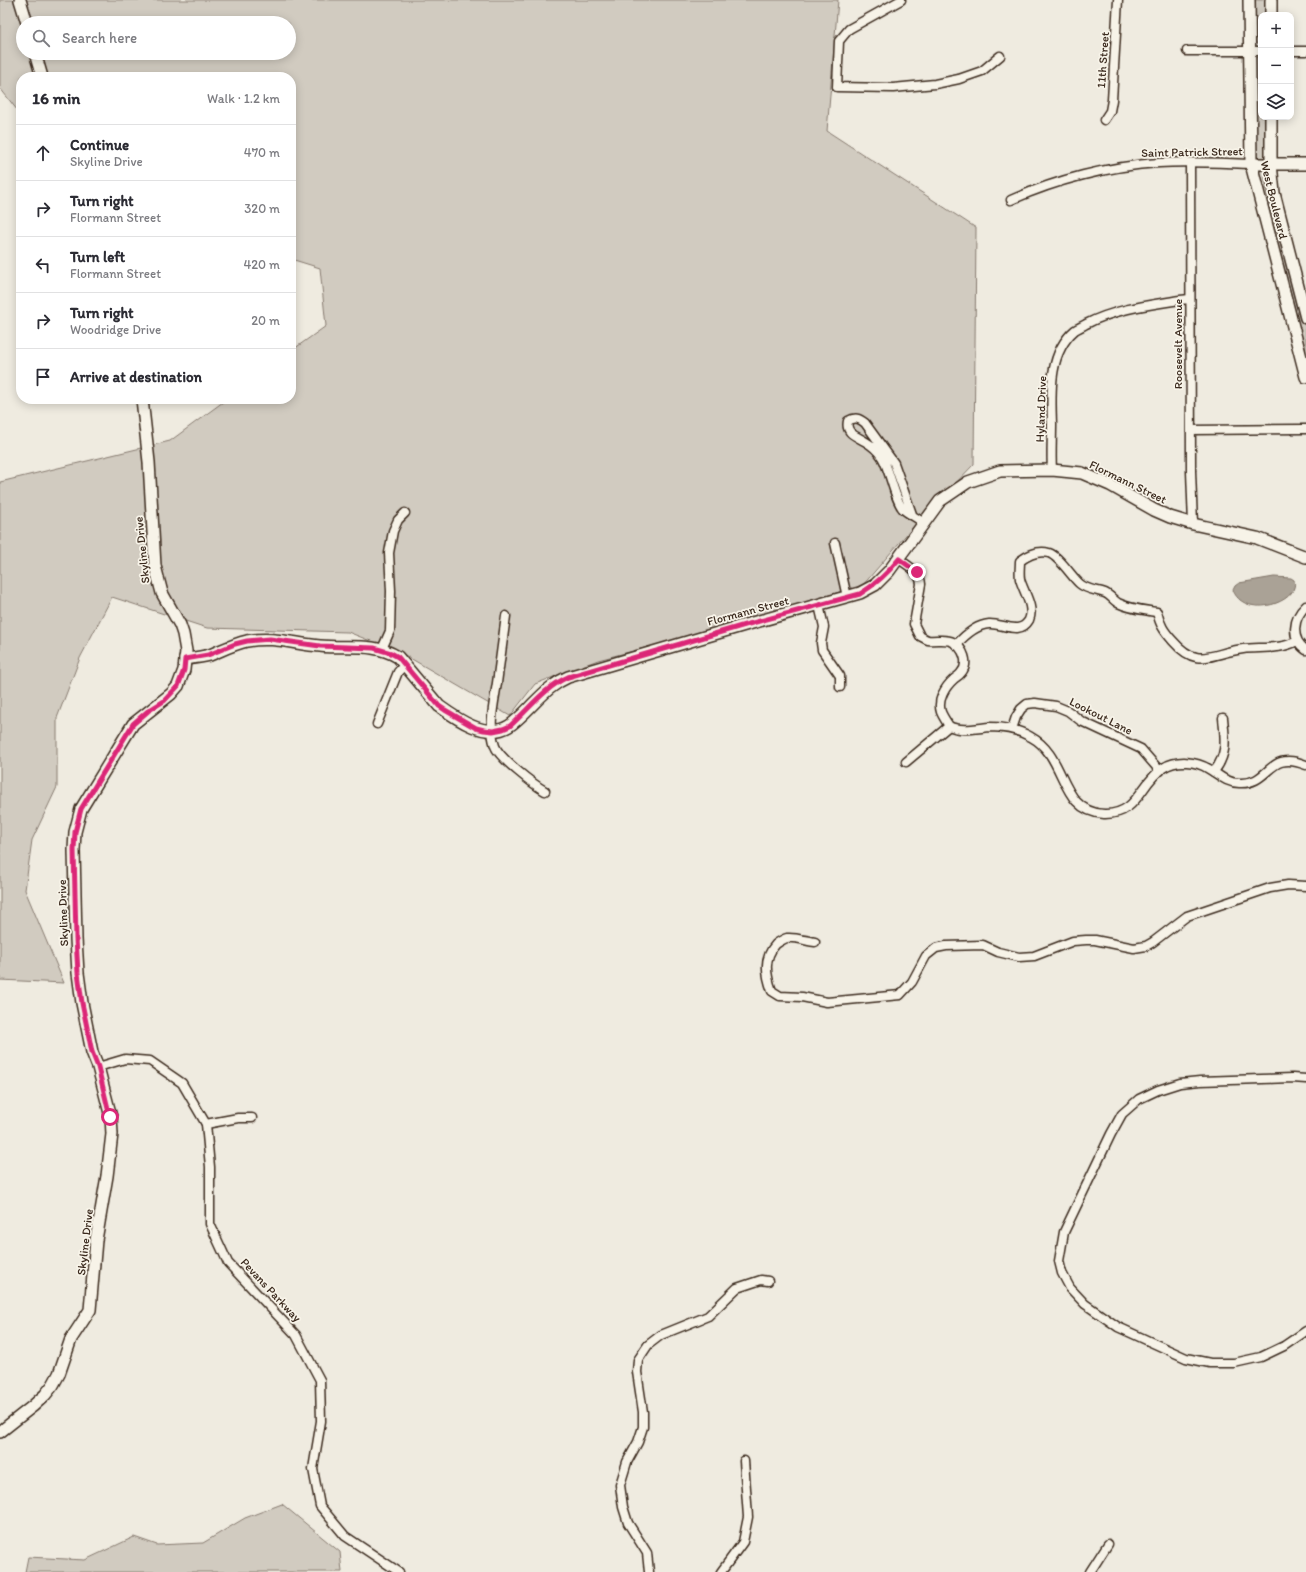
<!DOCTYPE html>
<meta charset="utf-8">
<style>
body{margin:0;font-family:Itim,sans-serif;background:#f2f2f3;color:#2b2b33}
.controls{position:absolute;right:12px;top:12px;display:grid;overflow:hidden;border-radius:8px;box-shadow:0 2px 10px #0003}
.controls button{width:36px;height:36px;display:grid;place-items:center;padding:0;border:0;border-bottom:1px solid #e1e1e2;background:#fff;color:#2b2b33;font:20px sans-serif}
.stop{position:absolute;width:12px;height:12px;margin:-9px;border:3px solid #db2777;border-radius:50%;background:#fff}
.stop.end{background:#db2777;border-color:#fff;box-shadow:0 1px 4px #0008}
.list{margin:0;padding:0;list-style:none}
h2{display:flex;justify-content:space-between;align-items:center;height:52px;margin:0;padding:0 16px;font-size:17px}
h2 small{font-size:13px;font-weight:400;color:#7c7c81}
.list li{display:grid;grid-template-columns:26px 1fr auto;gap:12px;align-items:center;box-sizing:border-box;height:56px;padding:0 16px;border-top:1px solid #e1e1e2}
.list b{display:block;font-size:15px;white-space:nowrap}
.list p{margin:0;font-size:13px;white-space:nowrap;color:#7c7c81}
.list em{font-size:13px;font-style:normal;color:#7c7c81}
.icon{flex:none;width:22px;height:22px;fill:none;stroke:currentColor;stroke-width:2;stroke-linecap:round;stroke-linejoin:round}
.map{position:relative;flex:none;width:1306px;height:1572px;overflow:hidden}
.search{position:absolute;background:#fff;box-shadow:0 2px 10px #0003;left:16px;top:16px;width:280px;height:44px;display:flex;align-items:center;gap:10px;box-sizing:border-box;padding:0 14px;border-radius:22px;color:#7c7c81;font-size:15px}
.panel{position:absolute;background:#fff;box-shadow:0 2px 10px #0003;left:16px;top:72px;width:280px;height:332px;border-radius:16px}
.map>svg:first-child{display:block}
</style>
<div class="map">
<svg width="1306" height="1572" viewBox="0 0 1306 1572">
<rect width="100%" height="100%" fill="#efebe0"/>
<filter id="ink" filterUnits="userSpaceOnUse"><feTurbulence type="fractalNoise" baseFrequency=".025" numOctaves="2"/><feDisplacementMap in="SourceGraphic" scale="8" xChannelSelector="R" yChannelSelector="G"/><feConvolveMatrix kernelMatrix="1 2 1 2 8 2 1 2 1" color-interpolation-filters="sRGB"/></filter>
<g filter="url(#ink)">
<g fill="#d1cbc0" stroke="#867a6f" fill-rule="evenodd">
<path d="M 0,0 L 838,0 L 827,131 L 976,228 L 974,464 L 905,536 L 863,585 L 691,636 L 598,660 L 535,684 L 510,716 L 403,654 L 348,632 L 207,628 L 112,597 L 80,658 L 57,718 L 57,787 L 32,840 L 25,890 L 64,983 L 0,980 L 0,482 L 170,441 L 227,399 L 291,399 L 291,351 L 326,326 L 320,268 L 291,259 L 291,77 L 21,77 L 21,115 L 0,88 ZM 23,23 L 289,23 L 289,53 L 23,53 Z"/>
<path d="M 1253,0 L 1268,0 L 1268,15 L 1261,15 L 1261,45 L 1254,42 Z"/>
<path d="M 1261,56 L 1261,117 L 1268,117 L 1267,157 L 1261,159 L 1255,156 L 1255,58 Z"/>
<path d="M 1262,170 L 1267,172 L 1269,187 L 1306,327 L 1306,361 L 1258,173 Z"/>
<path d="M 282,1504 L 340,1552 L 342,1572 L 25,1572 L 28,1557 L 85,1560 L 134,1537 L 157,1545 L 203,1543 L 245,1518 Z"/>
</g>
<path fill="#aaa296" stroke="#7e7266" d="M 1274,577 L 1291,578 L 1294,580 C 1301,603 1244,620 1233,590 L 1235,586 L 1239,583 Z"/>
<g fill="none" stroke-linecap="round" stroke-linejoin="round">
<defs>
<g id="street">
<path d="M 901,0 L 849,29 L 839,41 L 837,87 L 893,88 L 935,84 L 959,79 L 982,71 L 1000,56"/>
<path d="M 1187,51 L 1261,51"/>
<path d="M 1291,51 L 1306,51"/>
<path d="M 1104,120 L 1110,111 L 1112,100 L 1118,0"/>
<path d="M 1190,163 L 1191,471 L 1193,524"/>
<path d="M 1011,200 C 1056,180 1109,166 1159,163 C 1189,161 1220,163 1251,164"/>
<path d="M 1191,430 L 1306,429"/>
<path d="M 1052,470 C 1051,455 1052,439 1052,424 C 1051,393 1048,353 1075,330 C 1078,328 1083,326 1086,324 C 1115,309 1148,305 1180,300 L 1190,299"/>
<path d="M 912,514 L 894,463 L 865,423 C 859,418 855,417 848,421 C 845,434 857,436 866,442 C 873,446 878,451 882,457 C 890,470 895,501 903,509 C 907,513 919,519 924,523"/>
<path d="M 835,543 L 847,597"/>
<path d="M 899,559 C 908,566 920,571 921,584 L 914,624 L 920,636 C 922,637 925,639 928,640 C 936,641 946,638 953,642 C 963,648 970,663 961,673 C 959,676 956,677 954,679 C 945,687 937,700 941,712 C 943,717 946,721 949,726 C 961,732 977,728 990,727 C 1005,727 1019,730 1031,737 C 1068,757 1058,811 1104,814 C 1138,815 1140,783 1163,768 C 1177,759 1196,761 1209,769 C 1219,775 1227,783 1239,783 C 1271,785 1267,749 1306,765"/>
<path d="M 819,605 L 824,627 L 821,643 L 822,650 L 840,676 L 840,687"/>
<path d="M 1306,606 C 1293,618 1290,639 1306,650"/>
<path d="M 506,616 C 503,638 500,661 497,683 C 494,703 488,725 495,746 C 499,758 533,784 545,791"/>
<path d="M 956,645 C 965,635 976,625 989,624 C 1002,623 1020,636 1029,620 C 1035,607 1023,591 1020,579 C 1019,573 1020,567 1020,561 C 1028,555 1038,550 1049,553 C 1060,557 1071,576 1080,584 C 1087,590 1097,590 1105,593 C 1110,595 1113,600 1118,603 C 1130,609 1143,610 1157,612 C 1160,625 1164,631 1173,641 C 1198,670 1211,653 1243,649 C 1261,647 1281,650 1297,641"/>
<path d="M 382,649 L 390,631 L 391,591 L 389,553 L 393,531 L 398,520 L 405,513"/>
<path d="M 377,724 L 398,672 L 405,664"/>
<path d="M 1012,729 L 1016,717 L 1021,709 L 1027,704 L 1035,703 L 1056,706 L 1068,711 L 1081,721 L 1141,749 L 1160,771"/>
<path d="M 906,762 L 949,726"/>
<path d="M 1214,772 C 1228,753 1225,740 1223,718"/>
<path d="M 815,942 C 807,941 795,937 787,938 C 783,939 779,942 776,944 C 763,958 766,975 772,991 L 780,996 L 802,997 L 827,1002 L 900,995 L 912,982 L 926,956 L 936,948 L 946,946 L 983,945 L 998,952 L 1019,957 L 1034,956 L 1073,941 L 1086,940 L 1095,940 L 1134,948 L 1146,946 L 1153,942 L 1187,916 L 1270,888 L 1288,885 L 1306,886"/>
<path d="M 98,1067 L 125,1059 L 150,1061 L 182,1083 L 206,1124 L 210,1167 L 210,1224 L 228,1263 L 296,1335 L 320,1380 L 321,1421 L 313,1469 L 320,1506 L 345,1536 L 399,1572"/>
<path d="M 1306,1079 L 1292,1078 L 1200,1081 L 1180,1083 L 1158,1090 L 1139,1099 L 1122,1114 L 1111,1134 L 1064,1232 L 1059,1261 L 1062,1273 L 1070,1288 L 1085,1304 L 1118,1327 L 1186,1358 L 1210,1363 L 1234,1363 L 1261,1357 L 1284,1346 L 1306,1331"/>
<path d="M 206,1124 L 238,1118 L 252,1118"/>
<path d="M 649,1572 L 647,1553 L 628,1523 L 623,1507 L 620,1485 L 627,1462 L 638,1442 L 643,1427 L 643,1412 L 637,1372 L 638,1360 L 648,1345 L 661,1335 L 708,1316 L 737,1288 L 761,1280 L 768,1281"/>
<path d="M 721,1572 L 743,1542 L 748,1517 L 744,1461"/>
<path d="M 1090,1572 L 1108,1544"/>
</g>
<g id="secondary">
<path d="M 20,0 L 27,23"/>
<path d="M 1249,0 L 1251,164 L 1306,377"/>
<path d="M 1271,0 L 1271,15"/>
<path d="M 35,53 L 42,77"/>
<path d="M 1271,117 L 1271,164 L 1274,193 L 1306,318"/>
<path d="M 1251,164 L 1306,164"/>
<path d="M 185,659 C 193,658 202,657 210,655 C 222,650 234,644 247,641 C 274,636 294,644 320,646 C 347,649 374,642 398,657 L 439,706 C 457,719 486,740 509,726 C 518,720 526,711 534,703 C 545,692 554,683 568,677 L 745,625 L 860,593 L 875,585 L 889,571 L 940,501 L 968,482 L 1000,471 L 1052,470 L 1082,473 L 1110,485 L 1154,510 L 1170,517 L 1193,524 L 1257,538 L 1306,557"/>
<path d="M 0,1432 L 33,1406 L 45,1395 L 53,1385 L 59,1374 L 71,1339 L 90,1310 L 96,1240 L 107,1176 L 112,1134 L 111,1117 L 98,1067 L 92,1052 L 82,1003 L 78,973 L 76,939 L 74,850 L 75,832 L 81,809 L 133,724 L 171,694 L 178,686 L 184,670 L 186,651 L 183,634 L 180,625 L 162,593 L 155,566 L 149,462 L 142,399"/>
</g>
</defs>
<use href="#street" stroke="#3b2a1e" stroke-width="11"/>
<use href="#secondary" stroke="#3b2a1e" stroke-width="14"/>
<use href="#street" stroke="#f7f3e8" stroke-width="8"/>
<use href="#secondary" stroke="#f7f3e8" stroke-width="11"/>
</g>
</g>
<g fill="none" stroke-linecap="round" stroke-linejoin="round" filter="url(#ink)">
<path stroke="#db2777" stroke-width="5" d="M 110,1117 L 98,1067 L 92,1052 L 82,1003 L 78,973 L 76,939 L 74,850 L 75,832 L 81,809 L 133,724 L 148,711 L 164,701 L 178,686 L 184,670 L 185,659 L 208,655 L 235,644 L 247,641 L 270,639 L 320,646 L 374,648 L 391,653 L 398,657 L 439,706 L 445,710 L 476,728 L 484,730 L 493,731 L 503,729 L 510,726 C 529,709 545,687 568,677 L 745,625 L 860,594 C 876,584 888,573 899,559 L 917,572"/>
</g>
<g text-anchor="middle" dominant-baseline="central" stroke-width="3.5" stroke-linejoin="round" paint-order="stroke">
<g font-size="12" fill="#3b2a1e" stroke="#f7f3e8">
<text transform="translate(1103 60) rotate(-86)">11th Street</text>
<text transform="translate(1192 152) rotate(-1)">Saint Patrick Street</text>
<text transform="translate(1274 200) rotate(76)">West Boulevard</text>
<text transform="translate(1178 344) rotate(-90)">Roosevelt Avenue</text>
<text transform="translate(1041 409) rotate(-88)">Hyland Drive</text>
<text transform="translate(1128 482) rotate(26)">Flormann Street</text>
<text transform="translate(142 550) rotate(-96)">Skyline Drive</text>
<text transform="translate(748 611) rotate(-15)">Flormann Street</text>
<text transform="translate(1101 716) rotate(27)">Lookout Lane</text>
<text transform="translate(63 913) rotate(-92)">Skyline Drive</text>
<text transform="translate(85 1242) rotate(-83)">Skyline Drive</text>
<text transform="translate(271 1290) rotate(47)">Pevans Parkway</text>
</g>
</g>
</svg>
<div class="controls">
<button>+</button>
<button>−</button>
<button><svg class="icon" aria-label="layers" viewBox="0 0 24 24"><path d="M12 4l9 5-9 5-9-5zM3 14l9 5 9-5"/></svg></button>
</div>
<div class="stop" style="left:110px;top:1117px"></div>
<div class="stop end" style="left:917px;top:572px"></div>
<div class="search"><svg class="icon" aria-label="search" viewBox="0 0 24 24"><circle cx="10" cy="10" r="6"/><path d="M15 15l6 6"/></svg>Search here</div>
<section class="panel">
<h2>16 min<small>Walk · 1.2 km</small></h2>
<ul class="list">
<li><svg class="icon" aria-label="ahead" viewBox="0 0 24 24"><path d="M12 20V5M6 11l6-6 6 6"/></svg><div><b>Continue</b><p>Skyline Drive</p></div><em>470 m</em></li>
<li><svg class="icon" aria-label="right" viewBox="0 0 24 24"><path d="M7 20v-9h11M14 6l5 5-5 5"/></svg><div><b>Turn right</b><p>Flormann Street</p></div><em>320 m</em></li>
<li><svg class="icon" aria-label="left" viewBox="0 0 24 24"><path d="M17 20v-9H6M10 6l-5 5 5 5"/></svg><div><b>Turn left</b><p>Flormann Street</p></div><em>420 m</em></li>
<li><svg class="icon" aria-label="right" viewBox="0 0 24 24"><path d="M7 20v-9h11M14 6l5 5-5 5"/></svg><div><b>Turn right</b><p>Woodridge Drive</p></div><em>20 m</em></li>
<li><svg class="icon" aria-label="arrive" viewBox="0 0 24 24"><path d="M6 21V4h12l-3 4 3 4H6"/></svg><div><b>Arrive at destination</b></div></li>
</ul>
</section>
</div>
